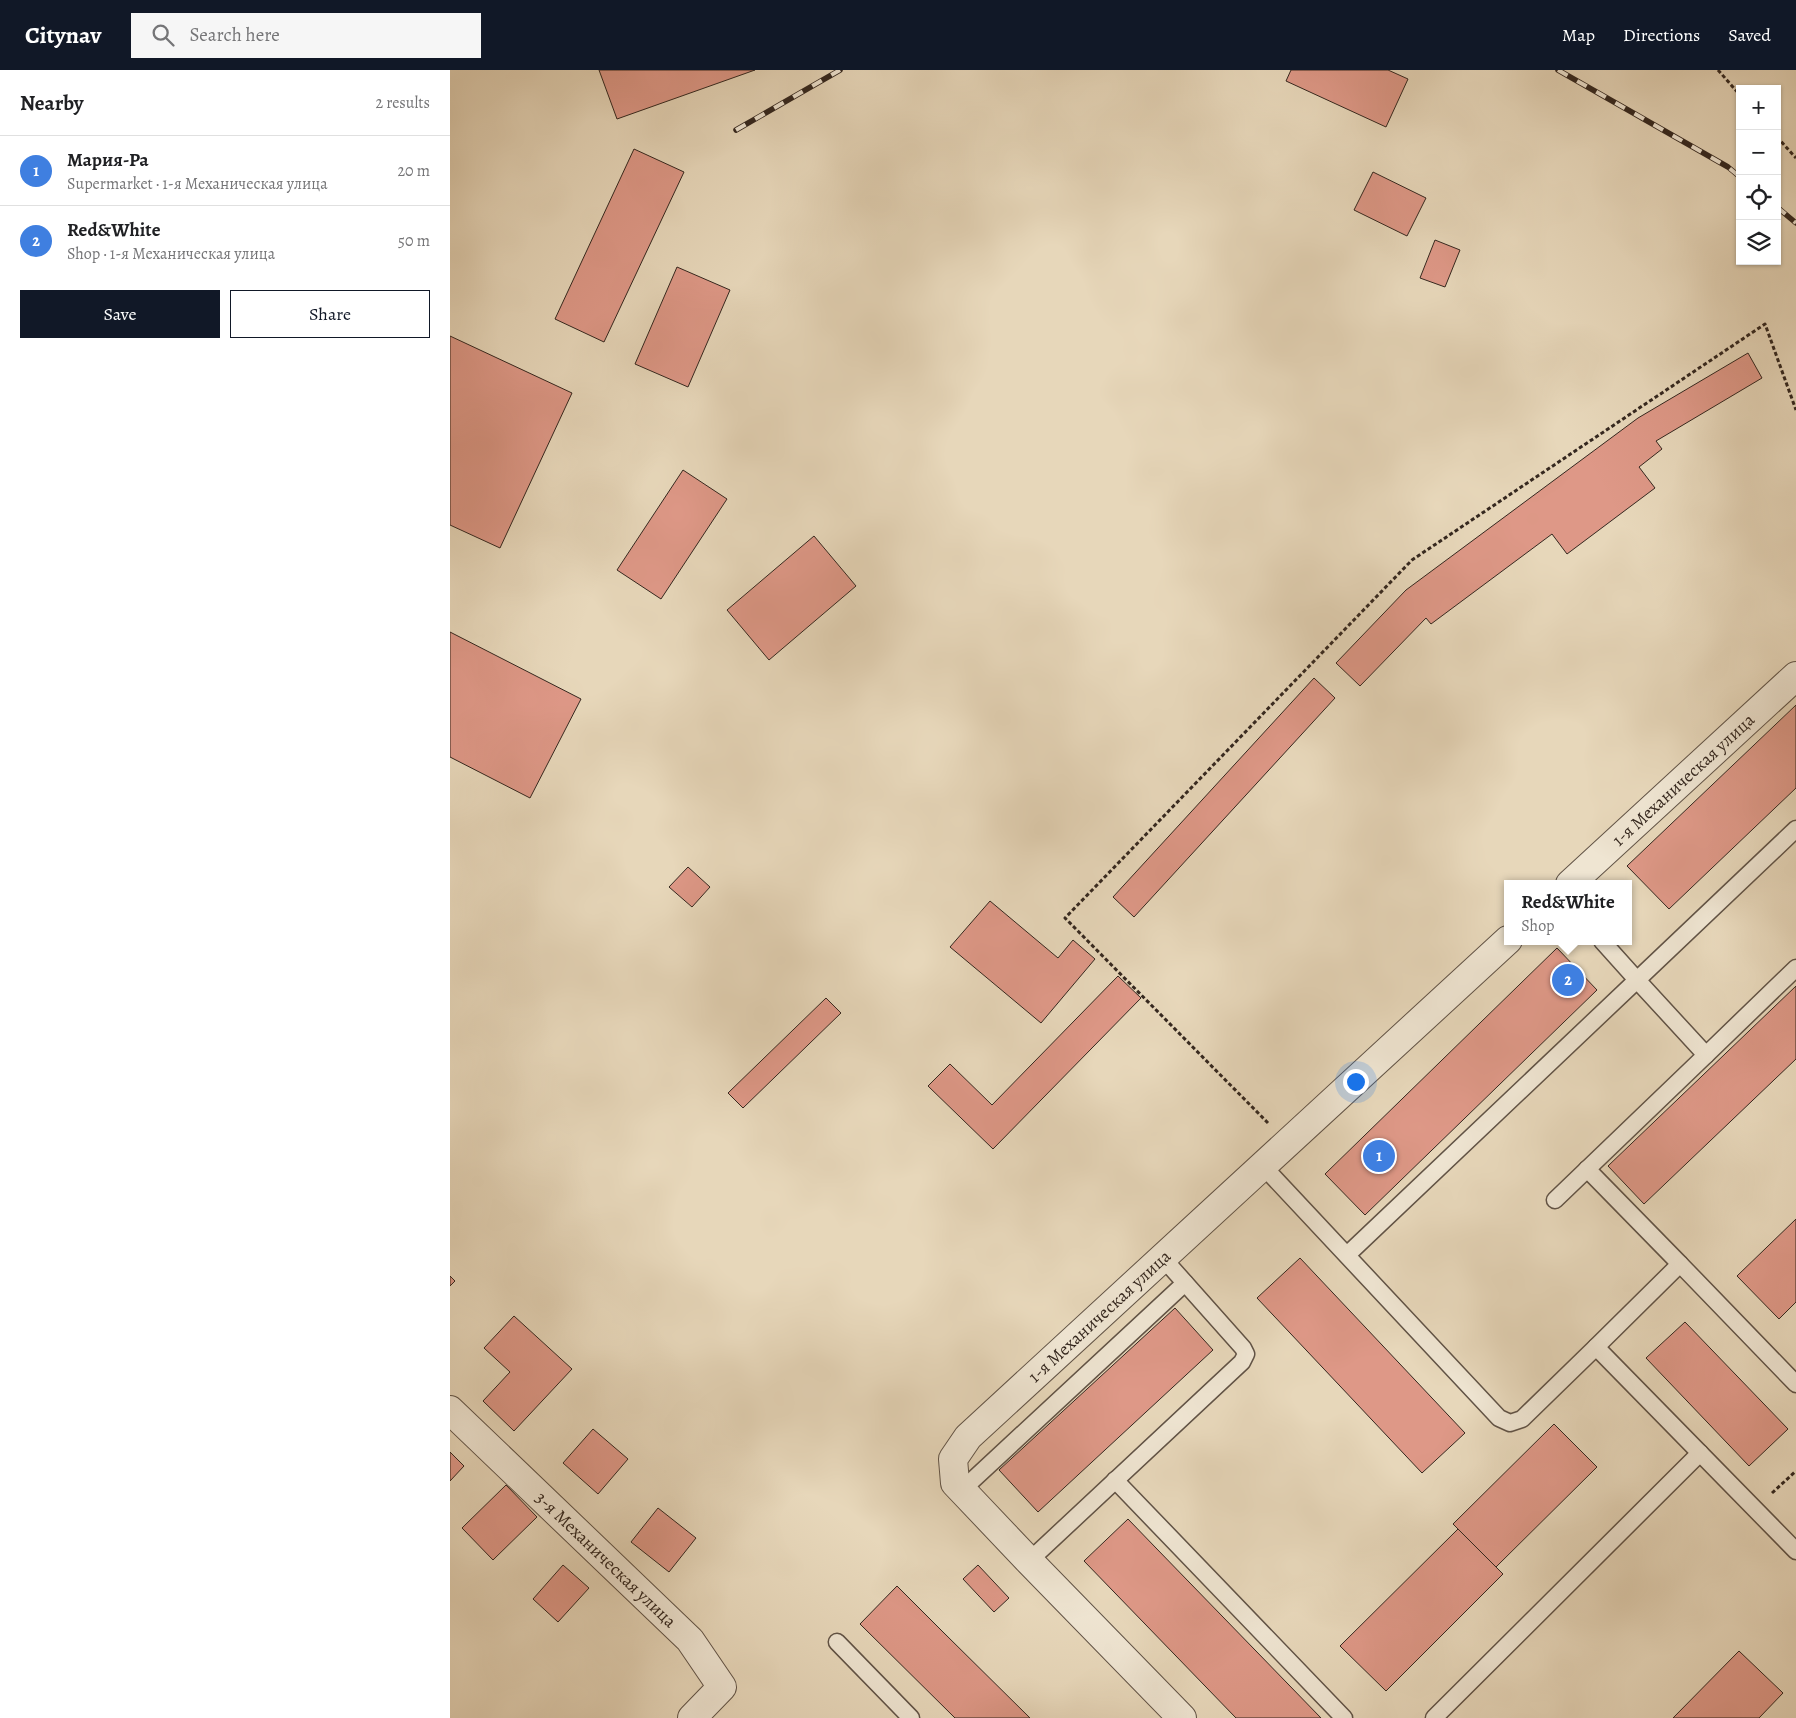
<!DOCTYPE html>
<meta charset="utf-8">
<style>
body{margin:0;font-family:Alegreya,serif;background:#f6f6f6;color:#202124}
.controls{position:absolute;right:15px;top:15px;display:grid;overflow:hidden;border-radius:0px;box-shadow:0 1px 4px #0004}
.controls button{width:45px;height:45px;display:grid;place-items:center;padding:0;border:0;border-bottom:1px solid #e0e0e0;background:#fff;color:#202124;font:25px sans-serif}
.you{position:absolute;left:905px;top:1011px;width:18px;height:18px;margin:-12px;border:4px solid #fff;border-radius:50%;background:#1a73e8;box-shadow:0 0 0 8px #1a73e833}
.badge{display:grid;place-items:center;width:32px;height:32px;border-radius:50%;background:#111827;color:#fff;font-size:16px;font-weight:700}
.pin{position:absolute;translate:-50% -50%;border:2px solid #fff;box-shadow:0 1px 5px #0006}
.popup{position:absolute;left:1054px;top:810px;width:128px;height:65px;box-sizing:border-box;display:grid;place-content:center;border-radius:0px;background:#fff;filter:drop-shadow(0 1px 4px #0005);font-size:16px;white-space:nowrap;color:#757577}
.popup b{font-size:19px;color:#202124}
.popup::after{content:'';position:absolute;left:50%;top:100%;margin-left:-10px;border:10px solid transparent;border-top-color:#fff}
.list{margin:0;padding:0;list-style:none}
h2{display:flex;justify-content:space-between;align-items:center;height:65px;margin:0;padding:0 20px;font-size:21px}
h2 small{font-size:16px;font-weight:400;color:#757577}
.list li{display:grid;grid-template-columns:32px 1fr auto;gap:15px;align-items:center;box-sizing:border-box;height:70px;padding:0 20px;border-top:1px solid #e0e0e0}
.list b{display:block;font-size:19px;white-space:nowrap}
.list p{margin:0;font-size:16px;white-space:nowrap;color:#757577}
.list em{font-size:16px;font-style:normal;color:#757577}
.actions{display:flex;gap:10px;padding:15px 20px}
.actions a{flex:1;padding:11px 0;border:1px solid #111827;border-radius:0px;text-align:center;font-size:18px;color:#111827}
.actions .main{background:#111827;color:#fff}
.icon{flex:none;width:28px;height:28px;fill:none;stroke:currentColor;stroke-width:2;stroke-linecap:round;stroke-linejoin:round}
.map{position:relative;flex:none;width:1346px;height:1648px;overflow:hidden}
header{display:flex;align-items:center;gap:30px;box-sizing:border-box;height:70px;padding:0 25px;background:#111827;color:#fff}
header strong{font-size:24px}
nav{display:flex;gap:28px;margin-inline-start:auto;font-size:18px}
.search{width:350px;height:45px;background:#f6f6f6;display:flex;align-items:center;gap:12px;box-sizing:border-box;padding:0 18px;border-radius:0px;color:#757577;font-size:19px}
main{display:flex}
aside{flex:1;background:#fff}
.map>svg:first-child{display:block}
</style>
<header>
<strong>Citynav</strong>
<div class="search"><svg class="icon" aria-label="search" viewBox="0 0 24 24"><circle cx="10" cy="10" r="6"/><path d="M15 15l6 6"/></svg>Search here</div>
<nav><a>Map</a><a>Directions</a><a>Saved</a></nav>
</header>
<main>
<aside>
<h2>Nearby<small>2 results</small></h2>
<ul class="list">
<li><span class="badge" style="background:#3f7fe0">1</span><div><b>Мария-Ра</b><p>Supermarket · 1-я Механическая улица</p></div><em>20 m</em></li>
<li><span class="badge" style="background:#3f7fe0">2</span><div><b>Red&amp;White</b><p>Shop · 1-я Механическая улица</p></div><em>50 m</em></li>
</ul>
<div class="actions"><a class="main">Save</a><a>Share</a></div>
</aside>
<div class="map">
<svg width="1346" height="1648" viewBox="0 0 1346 1648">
<rect width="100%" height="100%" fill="#e7d7ba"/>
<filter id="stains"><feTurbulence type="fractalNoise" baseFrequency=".004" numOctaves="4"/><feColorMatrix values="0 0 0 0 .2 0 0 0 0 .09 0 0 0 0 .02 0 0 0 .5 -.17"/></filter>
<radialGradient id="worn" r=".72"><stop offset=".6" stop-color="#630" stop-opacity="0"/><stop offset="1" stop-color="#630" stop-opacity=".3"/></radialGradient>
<g fill="#de9887" stroke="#34271f">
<path d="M 149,0 L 305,0 L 167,49 Z"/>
<path d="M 841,0 L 938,0 L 958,9 L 936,57 L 836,11 Z"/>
<path d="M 184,79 L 234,102 L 154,272 L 105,249 Z"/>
<path d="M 923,102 L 976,128 L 957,166 L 904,140 Z"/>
<path d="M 985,170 L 1010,180 L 995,217 L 970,208 Z"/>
<path d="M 227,197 L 280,220 L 238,317 L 185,294 Z"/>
<path d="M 0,266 L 122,323 L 50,478 L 0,455 Z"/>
<path d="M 1298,283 L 1312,308 L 1206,371 L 1212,379 L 1189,397 L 1205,418 L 1117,484 L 1102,464 L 981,554 L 976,548 L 910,616 L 886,593 L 956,520 L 1188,348 Z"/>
<path d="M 233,400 L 277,429 L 211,529 L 167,500 Z"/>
<path d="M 364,466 L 406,516 L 319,590 L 277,540 Z"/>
<path d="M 0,562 L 131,629 L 80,728 L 0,687 Z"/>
<path d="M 864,608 L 885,628 L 684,847 L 663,827 Z"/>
<path d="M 1346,635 L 1346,718 L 1219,839 L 1177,796 Z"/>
<path d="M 238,797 L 260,817 L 242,837 L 219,817 Z"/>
<path d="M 540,831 L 608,888 L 623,870 L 645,889 L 591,953 L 500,877 Z"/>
<path d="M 1107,878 L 1147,920 L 915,1145 L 875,1104 Z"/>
<path d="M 668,906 L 691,928 L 543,1079 L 478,1016 L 500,994 L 542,1035 Z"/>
<path d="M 1346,916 L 1346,989 L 1194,1134 L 1158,1096 Z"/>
<path d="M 376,928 L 391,943 L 293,1038 L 278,1023 Z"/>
<path d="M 1346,1149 L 1346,1232 L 1329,1249 L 1287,1206 Z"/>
<path d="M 850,1188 L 1015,1363 L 972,1403 L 807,1228 Z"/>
<path d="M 0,1206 L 5,1211 L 0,1216 Z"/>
<path d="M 725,1238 L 763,1280 L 588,1442 L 549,1400 Z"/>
<path d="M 64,1246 L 122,1299 L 64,1361 L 33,1331 L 60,1302 L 34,1278 Z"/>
<path d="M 1235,1252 L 1338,1359 L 1299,1396 L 1196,1288 Z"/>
<path d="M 1104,1354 L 1147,1397 L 1046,1497 L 1003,1454 Z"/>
<path d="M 143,1359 L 178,1389 L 148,1424 L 113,1393 Z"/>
<path d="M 0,1382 L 14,1396 L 0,1411 Z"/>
<path d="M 56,1415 L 87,1447 L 43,1490 L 12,1458 Z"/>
<path d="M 208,1438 L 246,1468 L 219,1502 L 181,1472 Z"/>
<path d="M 678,1449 L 706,1478 L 871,1648 L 786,1648 L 634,1491 Z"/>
<path d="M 1008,1459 L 1053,1504 L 936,1621 L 890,1576 Z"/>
<path d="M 113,1495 L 139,1518 L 108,1552 L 83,1529 Z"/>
<path d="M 528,1495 L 559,1528 L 544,1542 L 513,1509 Z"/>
<path d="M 447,1516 L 493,1562 L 580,1648 L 505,1648 L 410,1554 Z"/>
<path d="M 1289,1581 L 1333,1623 L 1309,1648 L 1223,1648 Z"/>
</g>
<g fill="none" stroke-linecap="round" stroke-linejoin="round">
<defs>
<g id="lane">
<path d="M 1256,985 L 1346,898"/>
<path d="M 813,1096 L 1049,1348 L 1060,1353 L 1072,1349 L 1146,1277 L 1346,1481"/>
<path d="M 1137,1099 L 1230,1194"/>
<path d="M 1105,1130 L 1256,985 L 1187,910 L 1346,759"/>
<path d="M 897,1185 L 1187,910 L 1152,871"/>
<path d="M 1146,1277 L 1230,1194 L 1346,1314"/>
<path d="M 665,1410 L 894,1648"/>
<path d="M 512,1420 L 735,1213"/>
<path d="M 579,1491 L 792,1292 L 796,1284 L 793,1278 L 712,1187"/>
<path d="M 387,1572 L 461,1648"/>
<path d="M 984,1648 L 1250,1383"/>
</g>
<g id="street">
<path id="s1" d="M 1120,814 L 1346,606"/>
<path id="s2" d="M 0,1340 L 240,1570 L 272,1617 L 242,1648"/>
<path id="s3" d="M 732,1648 L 579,1491 L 505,1413 L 503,1389 L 518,1367 L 1058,870"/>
</g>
</defs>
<use href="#lane" stroke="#615346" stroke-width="19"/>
<use href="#street" stroke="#615346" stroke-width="30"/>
<g stroke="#34271f" stroke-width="3" stroke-dasharray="4 2.5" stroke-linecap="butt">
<path d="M 1268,0 L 1290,25"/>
<path d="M 1327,67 L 1346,88"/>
<path d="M 818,1053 L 615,848 L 962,490 L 1315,254 L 1346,340"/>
<path d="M 1322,1423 L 1346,1401"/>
</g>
<use href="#lane" stroke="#efe5d2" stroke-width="16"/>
<use href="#street" stroke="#efe5d2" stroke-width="28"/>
<defs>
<g id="rail">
<path d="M 1108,0 L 1278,97 L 1290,107"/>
<path d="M 286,60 L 390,0"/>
<path d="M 1327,137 L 1346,153"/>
</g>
</defs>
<use href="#rail" stroke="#34271f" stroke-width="5.5"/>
<use href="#rail" stroke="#efe5d2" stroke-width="4" stroke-dasharray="11" stroke-linecap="butt"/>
</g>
<g text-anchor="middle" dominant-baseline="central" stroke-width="4.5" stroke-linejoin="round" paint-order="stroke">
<g font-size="18" fill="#34271f" stroke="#efe5d2">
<text stroke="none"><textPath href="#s1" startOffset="154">1-я Механическая улица</textPath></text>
<text stroke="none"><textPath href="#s3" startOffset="556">1-я Механическая улица</textPath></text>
<text stroke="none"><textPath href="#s2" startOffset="216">3-я Механическая улица</textPath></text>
</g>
</g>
<rect width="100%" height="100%" filter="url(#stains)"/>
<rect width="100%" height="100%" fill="url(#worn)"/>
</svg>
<div class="controls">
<button>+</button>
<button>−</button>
<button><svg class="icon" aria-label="locate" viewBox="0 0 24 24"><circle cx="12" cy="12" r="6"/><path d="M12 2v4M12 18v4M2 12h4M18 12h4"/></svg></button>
<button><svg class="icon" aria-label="layers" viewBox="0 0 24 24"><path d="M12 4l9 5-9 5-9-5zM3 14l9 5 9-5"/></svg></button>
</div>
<div class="you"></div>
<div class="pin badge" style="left:929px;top:1086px;background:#3f7fe0">1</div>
<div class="pin badge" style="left:1118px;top:910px;background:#3f7fe0">2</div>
<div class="popup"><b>Red&amp;White</b>Shop</div>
</div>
</main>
